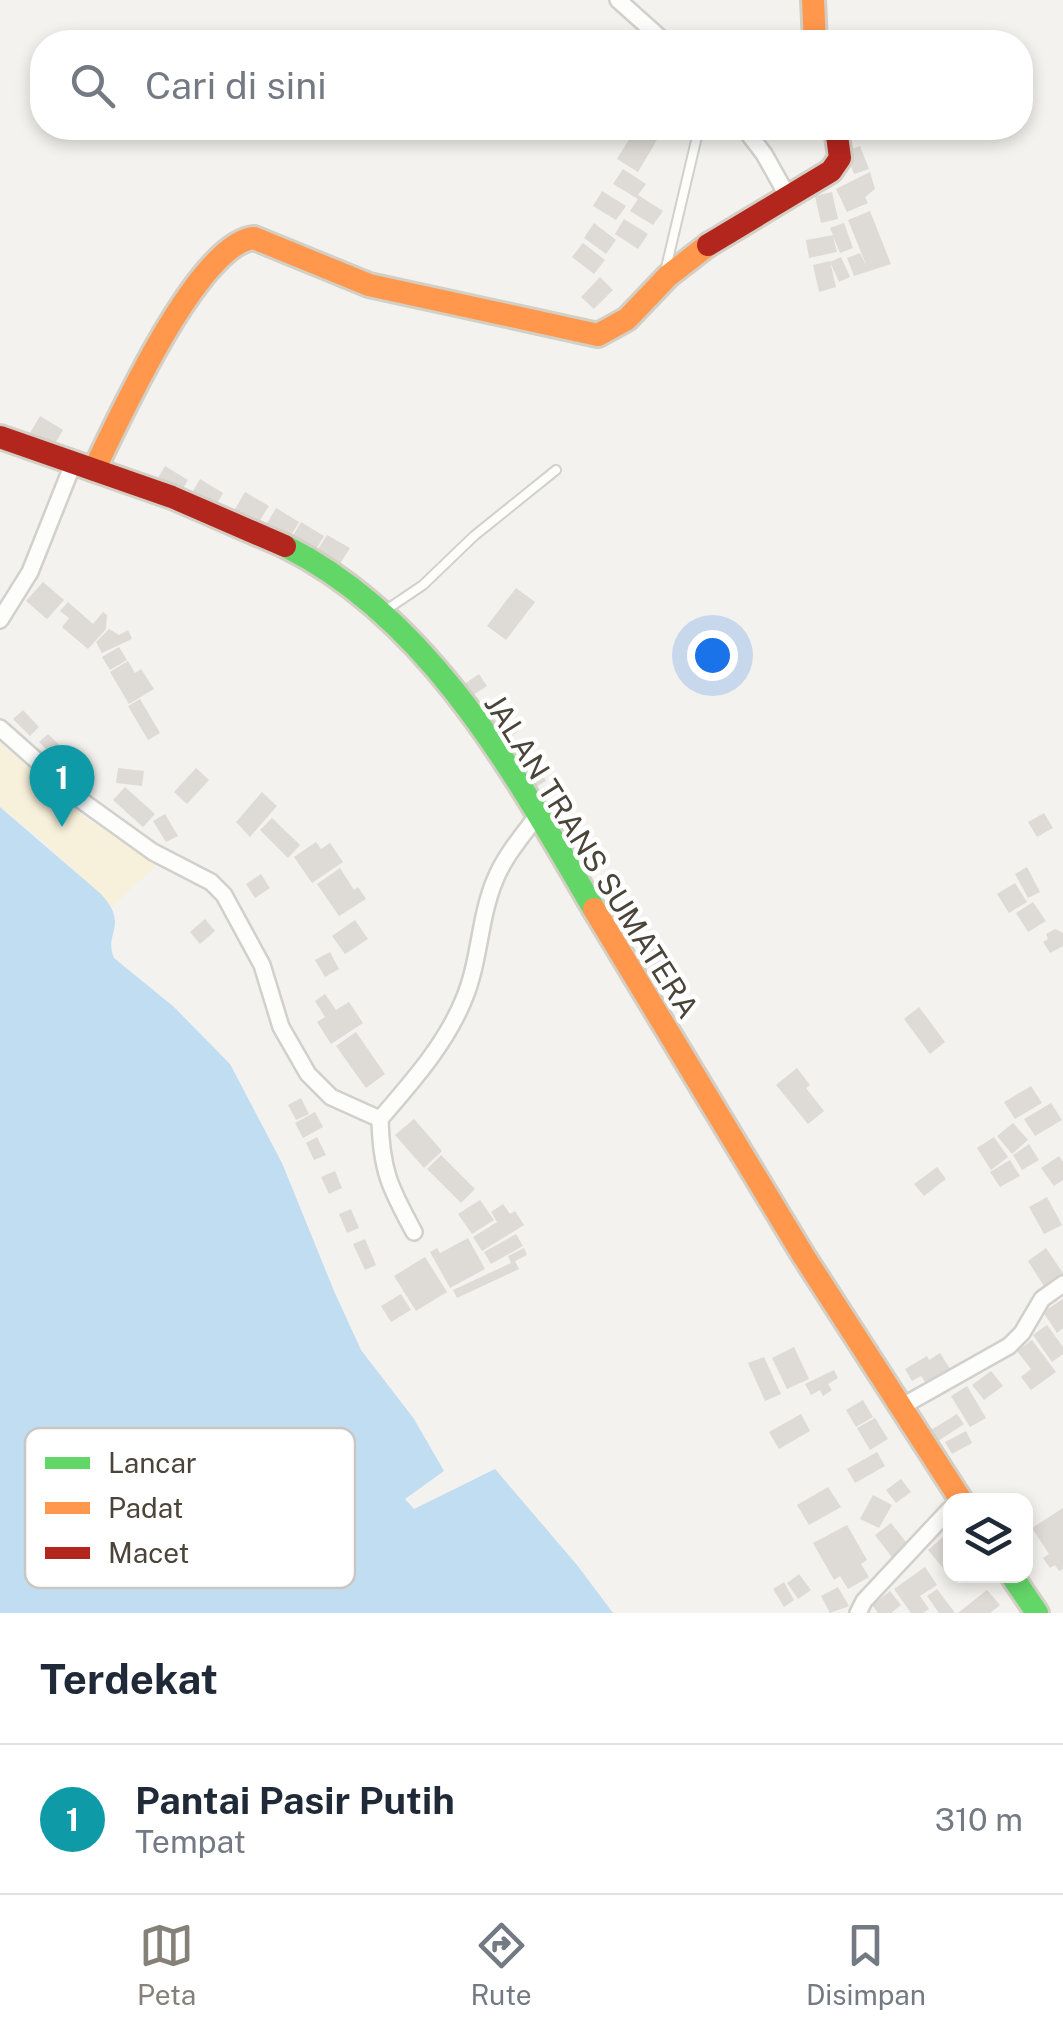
<!DOCTYPE html>
<html lang="id">
<style>
body{margin:0;font-family:"Public Sans",sans-serif;background:#f6f6f7;color:#1f2937}
.controls{position:absolute;right:30px;bottom:30px;display:grid;overflow:hidden;border-radius:20px;box-shadow:0 5px 15px #0003}
.controls button{width:90px;height:90px;display:grid;place-items:center;padding:0;border:0;border-bottom:2px solid #e0e1e3;background:#fff;color:#1f2937;font:50px sans-serif}
.you{position:absolute;left:712px;top:655px;width:35px;height:35px;margin:-25px;border:8px solid #fff;border-radius:50%;background:#1a73e8;box-shadow:0 0 0 15px #1a73e833}
.badge{display:grid;place-items:center;width:65px;height:65px;border-radius:50%;background:#868178;color:#fff;font-size:32px;font-weight:700}
.pin{position:absolute;translate:-50% -82px;filter:drop-shadow(0 2px 5px #0008)}
.pin::after{content:'';position:absolute;top:52px;width:35px;height:30px;background:inherit;clip-path:polygon(0 0,100% 0,50% 100%)}
.list{margin:0;padding:0;list-style:none}
h2{display:flex;justify-content:space-between;align-items:center;height:130px;margin:0;padding:0 40px;font-size:42px}
h2 small{font-size:32px;font-weight:400;color:#747a83}
.list li{display:grid;grid-template-columns:65px 1fr auto;gap:30px;align-items:center;box-sizing:border-box;height:150px;padding:0 40px;border-top:2px solid #e0e1e3}
.list b{display:block;font-size:38px;white-space:nowrap}
.list p{margin:0;font-size:32px;white-space:nowrap;color:#747a83}
.list em{font-size:32px;font-style:normal;color:#747a83}
.icon{flex:none;width:55px;height:55px;fill:none;stroke:currentColor;stroke-width:2;stroke-linecap:round;stroke-linejoin:round}
.map{position:relative;flex:none;width:1063px;height:1613px;overflow:hidden}
.search{position:absolute;background:#fff;box-shadow:0 5px 15px #0003;left:30px;right:30px;top:30px;height:110px;display:flex;align-items:center;gap:25px;box-sizing:border-box;padding:0 35px;border-radius:40px;color:#747a83;font-size:38px}
.sheet{height:280px;background:#fff}
nav{display:flex;justify-content:space-around;align-items:center;box-sizing:border-box;height:140px;border-top:2px solid #e0e1e3;background:#fff;font-size:28px;color:#747a83}
nav a{display:grid;justify-items:center;gap:5px}
nav .on{color:#868178}
.map>svg:first-child{display:block}
</style>
<div class="map">
<svg width="1063" height="1613" viewBox="0 0 1063 1613">
<rect width="100%" height="100%" fill="#f4f2ee"/>
<path fill="#f7f0da" d="M 0,743 L 81,815 L 157,864 L 112,907 L 40,838 L 0,807 Z"/>
<path fill="#c0ddf1" d="M 0,807 L 101,894 C 130,926 103,933 114,958 L 174,1007 L 230,1064 L 282,1163 L 334,1291 L 361,1350 L 414,1419 L 444,1471 L 405,1499 L 414,1509 L 495,1469 L 577,1565 L 613,1613 L 0,1613 Z"/>
<g fill="#dedbd6">
<path d="M 636,128 L 664,128 L 638,172 L 617,159 Z"/>
<path d="M 860,146 L 869,169 L 854,174 L 846,151 Z"/>
<path d="M 623,169 L 646,184 L 638,195 L 663,211 L 653,225 L 630,211 L 638,199 L 613,184 Z"/>
<path d="M 870,172 L 875,189 L 865,197 L 868,203 L 847,212 L 836,189 Z"/>
<path d="M 602,191 L 626,206 L 616,220 L 593,206 Z"/>
<path d="M 832,192 L 838,219 L 821,223 L 815,196 Z"/>
<path d="M 870,211 L 891,264 L 854,276 L 847,258 L 860,253 L 867,267 L 848,220 Z"/>
<path d="M 624,219 L 648,234 L 638,249 L 615,234 Z"/>
<path d="M 594,223 L 616,240 L 606,254 L 584,238 Z"/>
<path d="M 844,223 L 853,248 L 840,253 L 833,236 L 837,252 L 809,258 L 806,240 L 833,235 L 830,228 Z"/>
<path d="M 583,243 L 605,260 L 594,274 L 572,257 Z"/>
<path d="M 841,257 L 850,277 L 839,282 L 830,262 Z"/>
<path d="M 830,261 L 836,287 L 819,292 L 813,265 Z"/>
<path d="M 600,277 L 613,290 L 594,309 L 581,297 Z"/>
<path d="M 40,416 L 63,430 L 50,452 L 27,438 Z"/>
<path d="M 165,466 L 188,480 L 175,502 L 152,488 Z"/>
<path d="M 200,479 L 223,493 L 210,515 L 187,501 Z"/>
<path d="M 245,492 L 269,506 L 255,528 L 232,514 Z"/>
<path d="M 276,508 L 299,522 L 286,544 L 263,530 Z"/>
<path d="M 301,522 L 324,536 L 311,558 L 288,544 Z"/>
<path d="M 327,535 L 350,548 L 336,570 L 313,557 Z"/>
<path d="M 43,582 L 64,600 L 47,619 L 26,601 Z"/>
<path d="M 516,588 L 535,602 L 506,640 L 487,626 Z"/>
<path d="M 68,602 L 93,624 L 103,612 L 107,615 L 106,629 L 88,649 L 62,627 L 69,618 L 60,611 Z"/>
<path d="M 109,629 L 119,635 L 128,630 L 132,639 L 102,653 L 96,642 Z"/>
<path d="M 119,647 L 127,660 L 110,670 L 102,657 Z"/>
<path d="M 128,661 L 135,673 L 141,669 L 154,689 L 129,704 L 110,672 Z"/>
<path d="M 479,674 L 487,686 L 470,697 L 463,685 Z"/>
<path d="M 140,699 L 160,733 L 148,740 L 128,706 Z"/>
<path d="M 505,709 L 519,731 L 504,741 L 490,718 Z"/>
<path d="M 23,710 L 39,727 L 30,736 L 13,719 Z"/>
<path d="M 48,734 L 65,750 L 56,759 L 39,742 Z"/>
<path d="M 531,756 L 546,781 L 536,787 L 521,761 Z"/>
<path d="M 73,760 L 94,783 L 86,791 L 65,768 Z"/>
<path d="M 118,768 L 144,771 L 142,786 L 116,783 Z"/>
<path d="M 196,768 L 209,780 L 187,804 L 174,792 Z"/>
<path d="M 125,787 L 155,814 L 143,827 L 113,800 Z"/>
<path d="M 262,792 L 277,806 L 250,837 L 236,822 Z"/>
<path d="M 1044,813 L 1053,828 L 1037,837 L 1028,822 Z"/>
<path d="M 165,814 L 178,836 L 166,842 L 153,821 Z"/>
<path d="M 272,818 L 300,845 L 288,858 L 260,830 Z"/>
<path d="M 316,842 L 321,849 L 330,843 L 343,862 L 312,883 L 294,857 Z"/>
<path d="M 1027,867 L 1040,892 L 1028,898 L 1015,874 Z"/>
<path d="M 340,868 L 354,890 L 358,887 L 366,899 L 339,916 L 317,884 Z"/>
<path d="M 261,874 L 270,888 L 255,898 L 246,884 Z"/>
<path d="M 1015,883 L 1027,902 L 1009,913 L 997,894 Z"/>
<path d="M 1033,902 L 1046,921 L 1028,932 L 1016,913 Z"/>
<path d="M 205,919 L 215,931 L 200,944 L 190,932 Z"/>
<path d="M 355,920 L 368,939 L 345,954 L 332,936 Z"/>
<path d="M 1055,929 L 1063,933 L 1063,946 L 1050,953 L 1043,942 L 1048,939 L 1046,934 Z"/>
<path d="M 654,946 L 662,961 L 646,969 L 639,954 Z"/>
<path d="M 330,952 L 339,969 L 325,977 L 315,960 Z"/>
<path d="M 325,994 L 336,1010 L 349,1002 L 363,1023 L 331,1044 L 317,1022 L 325,1017 L 315,1001 Z"/>
<path d="M 919,1007 L 945,1042 L 930,1054 L 904,1019 Z"/>
<path d="M 356,1032 L 385,1074 L 366,1088 L 336,1046 Z"/>
<path d="M 797,1068 L 810,1085 L 806,1088 L 824,1111 L 808,1124 L 776,1085 Z"/>
<path d="M 1031,1086 L 1042,1103 L 1015,1119 L 1004,1102 Z"/>
<path d="M 301,1098 L 309,1114 L 296,1120 L 288,1105 Z"/>
<path d="M 1051,1103 L 1062,1120 L 1035,1136 L 1024,1119 Z"/>
<path d="M 315,1112 L 323,1127 L 303,1138 L 295,1123 Z"/>
<path d="M 414,1119 L 442,1151 L 424,1168 L 395,1135 Z"/>
<path d="M 1013,1123 L 1028,1140 L 1012,1154 L 997,1136 Z"/>
<path d="M 317,1137 L 326,1155 L 314,1160 L 306,1143 Z"/>
<path d="M 994,1137 L 1008,1157 L 991,1170 L 977,1148 Z"/>
<path d="M 1029,1144 L 1039,1160 L 1022,1170 L 1013,1155 Z"/>
<path d="M 441,1155 L 475,1189 L 461,1203 L 427,1169 Z"/>
<path d="M 1059,1156 L 1063,1162 L 1063,1180 L 1054,1186 L 1041,1168 Z"/>
<path d="M 1010,1160 L 1020,1176 L 1000,1187 L 990,1172 Z"/>
<path d="M 937,1167 L 946,1179 L 924,1196 L 914,1184 Z"/>
<path d="M 335,1171 L 342,1188 L 329,1194 L 321,1177 Z"/>
<path d="M 1047,1197 L 1062,1225 L 1044,1234 L 1029,1207 Z"/>
<path d="M 480,1200 L 494,1220 L 472,1234 L 458,1214 Z"/>
<path d="M 503,1204 L 510,1214 L 515,1211 L 524,1225 L 482,1251 L 473,1237 L 497,1222 L 491,1212 Z"/>
<path d="M 351,1209 L 359,1228 L 347,1233 L 339,1214 Z"/>
<path d="M 516,1234 L 523,1246 L 491,1264 L 484,1252 Z"/>
<path d="M 468,1238 L 485,1269 L 450,1288 L 430,1252 L 437,1248 L 440,1253 Z"/>
<path d="M 365,1239 L 376,1265 L 365,1270 L 353,1244 Z"/>
<path d="M 524,1248 L 527,1255 L 515,1261 L 519,1269 L 457,1298 L 453,1290 L 511,1263 L 508,1256 Z"/>
<path d="M 1046,1248 L 1063,1273 L 1063,1280 L 1047,1291 L 1028,1261 Z"/>
<path d="M 425,1257 L 447,1292 L 416,1311 L 394,1276 Z"/>
<path d="M 401,1294 L 411,1310 L 391,1322 L 381,1306 Z"/>
<path d="M 1063,1299 L 1063,1328 L 1057,1333 L 1043,1312 Z"/>
<path d="M 1047,1325 L 1063,1347 L 1063,1354 L 1052,1362 L 1033,1335 Z"/>
<path d="M 1032,1340 L 1056,1372 L 1031,1390 L 1021,1377 L 1031,1369 L 1017,1351 Z"/>
<path d="M 794,1347 L 809,1379 L 787,1389 L 772,1358 Z"/>
<path d="M 940,1353 L 952,1372 L 928,1386 L 921,1376 L 912,1381 L 905,1369 L 927,1356 L 929,1360 Z"/>
<path d="M 764,1357 L 781,1394 L 765,1401 L 748,1363 Z"/>
<path d="M 834,1370 L 838,1378 L 828,1384 L 832,1390 L 823,1396 L 820,1390 L 811,1395 L 805,1384 Z"/>
<path d="M 991,1371 L 1003,1386 L 984,1400 L 972,1385 Z"/>
<path d="M 967,1386 L 986,1418 L 970,1427 L 951,1396 Z"/>
<path d="M 863,1400 L 873,1417 L 856,1427 L 846,1410 Z"/>
<path d="M 801,1414 L 810,1431 L 779,1449 L 769,1432 Z"/>
<path d="M 957,1414 L 964,1424 L 938,1441 L 931,1430 Z"/>
<path d="M 875,1418 L 888,1439 L 870,1450 L 857,1428 Z"/>
<path d="M 966,1431 L 972,1443 L 952,1454 L 945,1442 Z"/>
<path d="M 877,1452 L 885,1466 L 855,1483 L 847,1469 Z"/>
<path d="M 901,1479 L 911,1492 L 896,1503 L 886,1490 Z"/>
<path d="M 828,1487 L 841,1507 L 809,1525 L 797,1505 Z"/>
<path d="M 873,1495 L 892,1505 L 879,1528 L 860,1519 Z"/>
<path d="M 1063,1508 L 1063,1569 L 1059,1571 L 1055,1565 L 1050,1568 L 1043,1558 L 1049,1554 L 1032,1528 Z"/>
<path d="M 891,1523 L 910,1547 L 894,1560 L 875,1535 Z"/>
<path d="M 847,1525 L 867,1560 L 861,1564 L 869,1577 L 848,1589 L 840,1576 L 834,1580 L 813,1543 Z"/>
<path d="M 943,1537 L 950,1546 L 948,1574 L 928,1550 Z"/>
<path d="M 925,1567 L 937,1585 L 920,1596 L 929,1609 L 923,1613 L 911,1613 L 894,1589 Z"/>
<path d="M 799,1574 L 811,1590 L 798,1599 L 787,1583 Z"/>
<path d="M 784,1582 L 794,1600 L 784,1607 L 773,1589 Z"/>
<path d="M 838,1587 L 849,1606 L 830,1613 L 821,1596 Z"/>
<path d="M 937,1589 L 955,1613 L 939,1613 L 927,1596 Z"/>
<path d="M 987,1590 L 1000,1605 L 990,1613 L 958,1613 Z"/>
<path d="M 890,1591 L 901,1605 L 891,1613 L 878,1613 L 872,1605 Z"/>
</g>
<g fill="none" stroke-linecap="round" stroke-linejoin="round">
<defs>
<g id="lane">
<path d="M 665,272 L 699,128"/>
<path d="M 386,610 L 423,585 L 474,536 L 556,470"/>
</g>
<g id="street">
<path d="M 618,0 L 665,42"/>
<path d="M 744,128 L 764,154 L 787,195"/>
<path d="M 0,620 L 30,572 L 73,464"/>
<path d="M 0,728 L 82,801 L 153,852 L 211,882 L 224,895 L 262,965 L 281,1027 L 308,1074 L 331,1097 L 380,1119"/>
<path d="M 414,1232 C 390,1188 381,1170 380,1119 C 411,1083 446,1044 464,999 C 480,961 479,918 495,880 C 504,857 522,836 537,816"/>
<path d="M 899,1408 L 1009,1346 L 1022,1333 L 1042,1299 L 1063,1284"/>
<path d="M 858,1613 L 864,1601 L 950,1509"/>
</g>
<g id="fast">
<path d="M 285,546 C 430,618 515,774 594,909"/>
<path d="M 1012,1576 L 1037,1613"/>
</g>
<g id="slow">
<path d="M 813,0 L 815,42"/>
<path d="M 94,470 C 118,421 198,243 254,238 L 369,285 L 598,335 L 627,319 L 668,276 L 708,245"/>
<path d="M 594,909 L 803,1255 L 961,1500"/>
</g>
<g id="jam">
<path d="M 708,245 L 831,171 L 840,158 L 836,128"/>
<path d="M 0,437 L 172,497 L 285,546"/>
</g>
</defs>
<use href="#lane" stroke="#d2d0cb" stroke-width="12"/>
<use href="#street" stroke="#d2d0cb" stroke-width="20"/>
<use href="#fast" stroke="#d3cfc5" stroke-width="28"/>
<use href="#slow" stroke="#d3cfc5" stroke-width="28"/>
<use href="#jam" stroke="#d3cfc5" stroke-width="28"/>
<use href="#lane" stroke="#fdfdfc" stroke-width="8"/>
<use href="#street" stroke="#fdfdfc" stroke-width="15"/>
<use href="#fast" stroke="#63d668" stroke-width="22"/>
<use href="#slow" stroke="#ff974d" stroke-width="22"/>
<use href="#jam" stroke="#b3261e" stroke-width="22"/>
</g>
<g text-anchor="middle" dominant-baseline="central" stroke-width="9" stroke-linejoin="round" paint-order="stroke">
<g font-size="30" fill="#4b4439" stroke="#fff">
<text transform="translate(592 856) rotate(58)">JALAN TRANS SUMATERA</text>
</g>
</g>
<rect x="25" y="1428" width="330" height="160" rx="15" fill="#fff" stroke="#c9c7c4" stroke-width="2.5"/>
<rect x="45" y="1457" width="45" height="12" fill="#63d668"/>
<rect x="45" y="1502" width="45" height="12" fill="#ff974d"/>
<rect x="45" y="1547" width="45" height="12" fill="#b3261e"/>
<g font-size="28" fill="#4b4439">
<text x="108" y="1473">Lancar</text>
<text x="108" y="1518">Padat</text>
<text x="108" y="1563">Macet</text>
</g>
</svg>
<div class="controls">
<button><svg class="icon" aria-label="layers" viewBox="0 0 24 24"><path d="M12 4l9 5-9 5-9-5zM3 14l9 5 9-5"/></svg></button>
</div>
<div class="you"></div>
<div class="pin badge" style="left:62px;top:827px;background:#0f9aa8">1</div>
<div class="search"><svg class="icon" aria-label="search" viewBox="0 0 24 24"><circle cx="10" cy="10" r="6"/><path d="M15 15l6 6"/></svg>Cari di sini</div>
</div>
<section class="sheet">
<h2>Terdekat<small></small></h2>
<ul class="list">
<li><span class="badge" style="background:#0f9aa8">1</span><div><b>Pantai Pasir Putih</b><p>Tempat</p></div><em>310 m</em></li>
</ul>
</section>
<nav>
<a class="on"><svg class="icon" aria-label="map" viewBox="0 0 24 24"><path d="M3 6l6-2 6 2 6-2v14l-6 2-6-2-6 2zM9 4v14M15 6v14"/></svg>Peta</a>
<a><svg class="icon" aria-label="directions" viewBox="0 0 24 24"><path d="M12 3l9 9-9 9-9-9zM9 14v-3h6M13 9l2 2-2 2"/></svg>Rute</a>
<a><svg class="icon" aria-label="saved" viewBox="0 0 24 24"><path d="M7 4h10v16l-5-4-5 4z"/></svg>Disimpan</a>
</nav>
